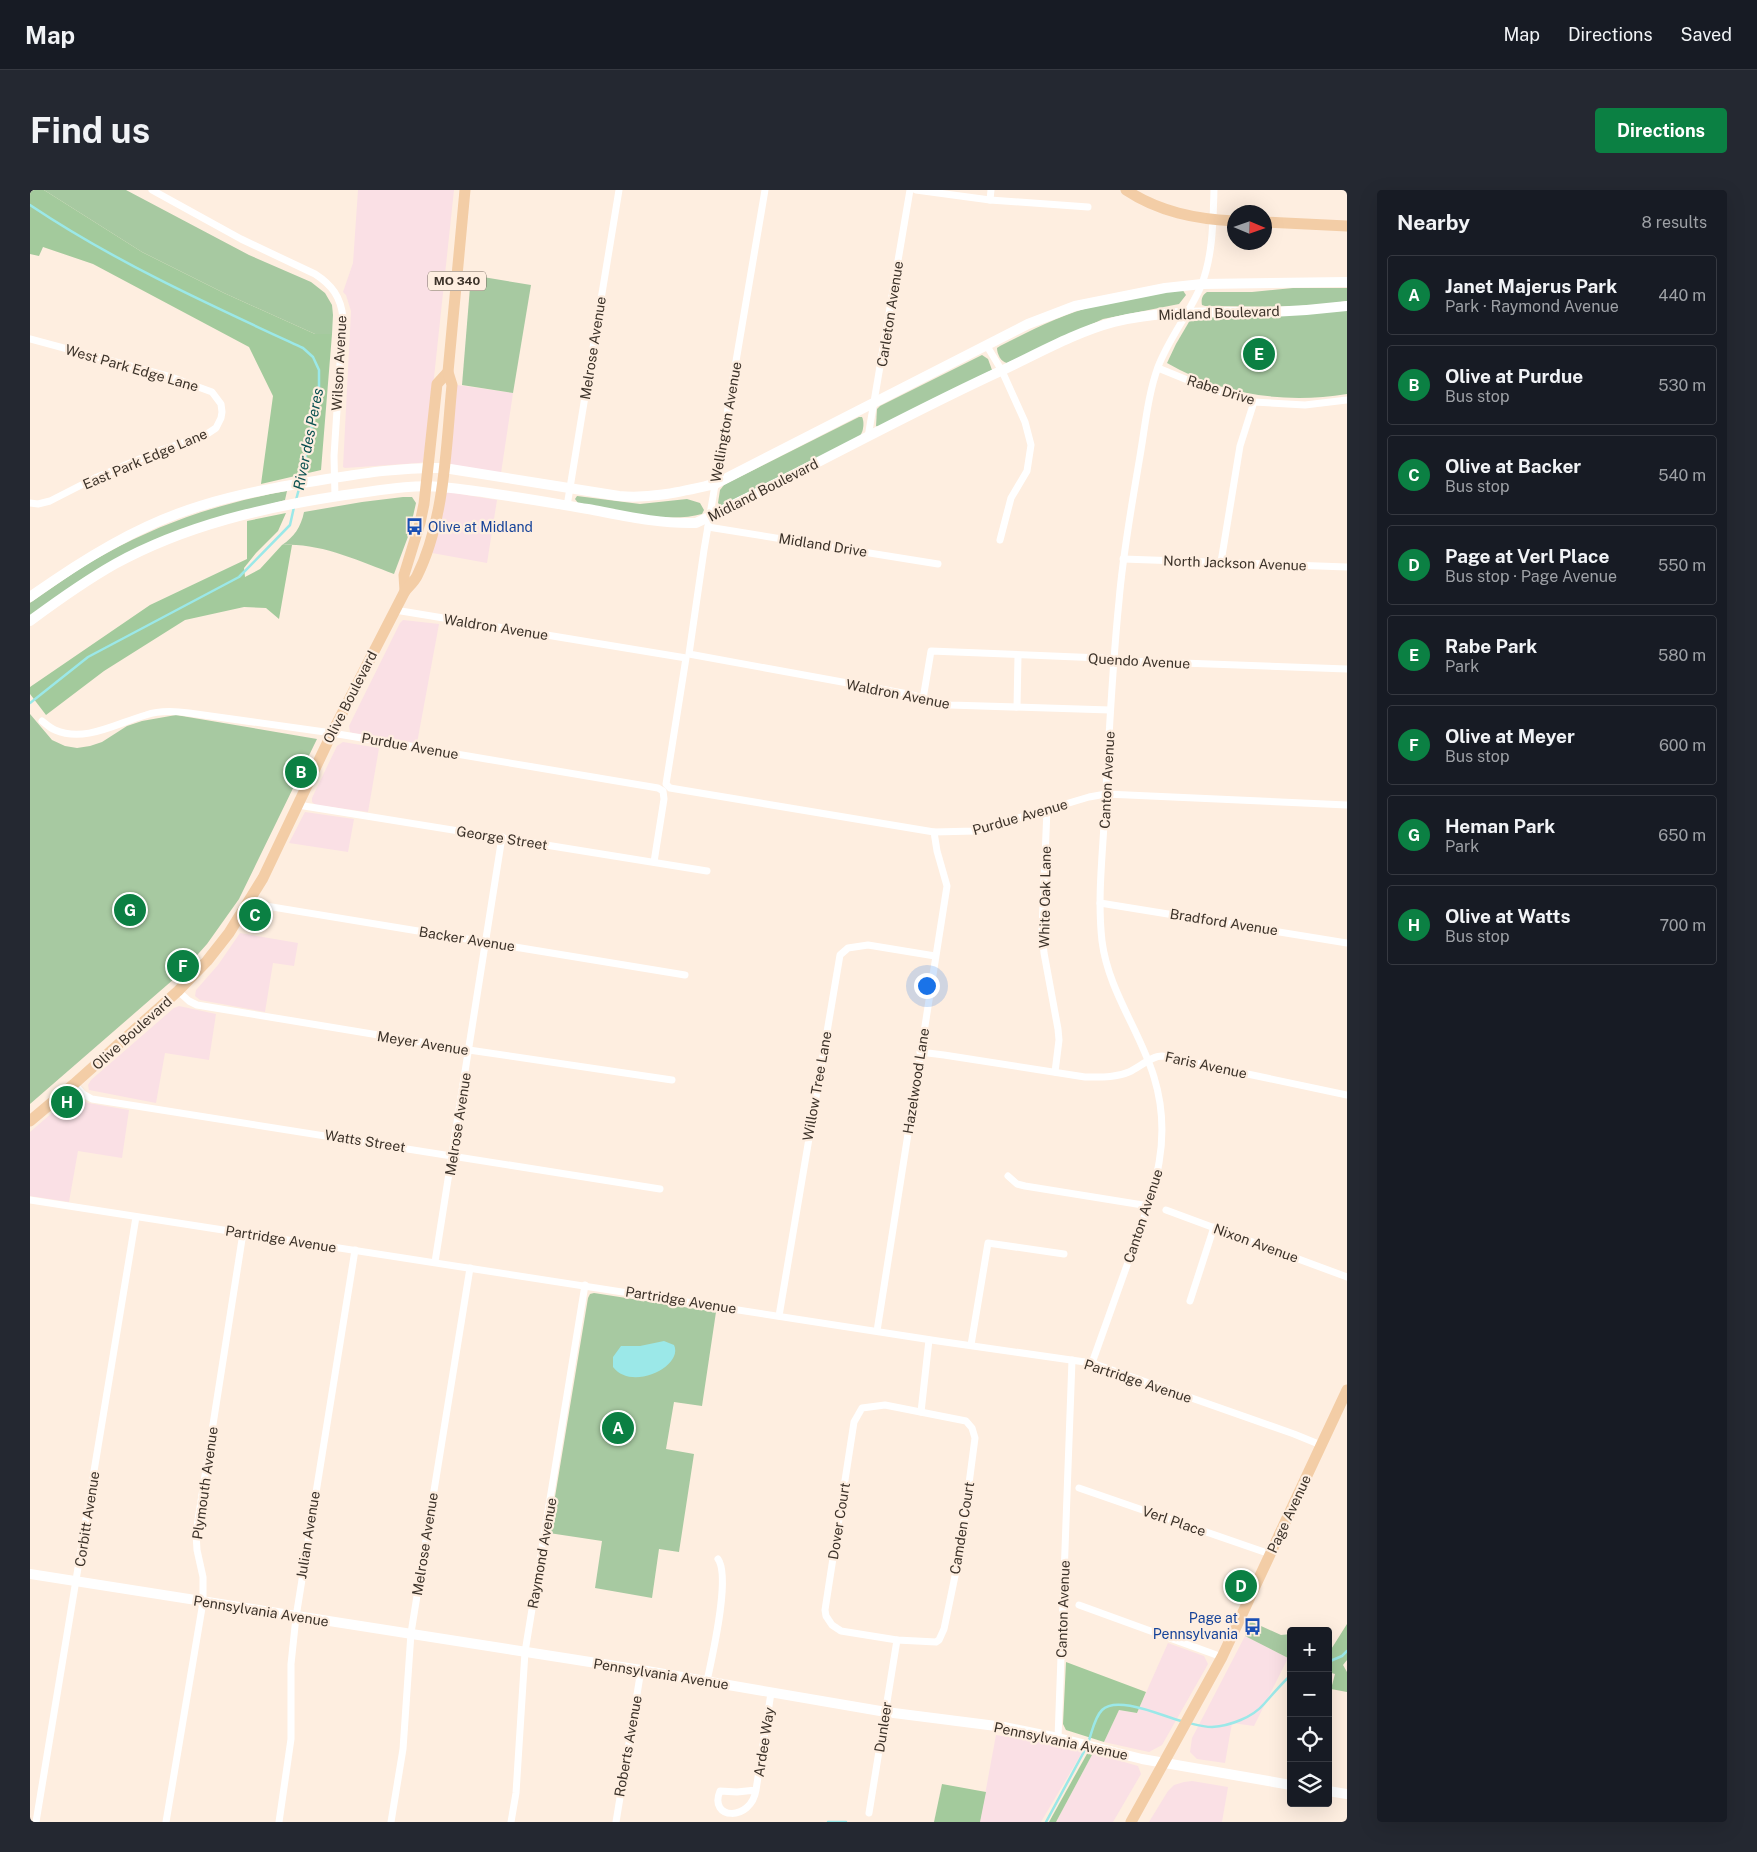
<!DOCTYPE html>
<meta charset="utf-8">
<style>
body{margin:0;font-family:"Public Sans",sans-serif;background:#242831;color:#f1f3f6}
.controls{position:absolute;right:15px;bottom:15px;display:grid;overflow:hidden;border-radius:5px;box-shadow:0 5px 20px #0002}
.controls button{width:45px;height:45px;display:grid;place-items:center;padding:0;border:0;border-bottom:1px solid #363941;background:#171b24;color:#f1f3f6;font:25px sans-serif}
.compass{position:absolute;left:1197px;top:15px;width:45px;height:45px;border-radius:50%;background:#171b24;box-shadow:0 5px 20px #0002;rotate:92deg}
.you{position:absolute;left:896px;top:795px;width:18px;height:18px;margin:-12px;border:4px solid #fff;border-radius:50%;background:#1a73e8;box-shadow:0 0 0 8px #1a73e833}
.badge{display:grid;place-items:center;width:32px;height:32px;border-radius:50%;background:#0b8043;color:#fff;font-size:16px;font-weight:700}
.pin{position:absolute;translate:-50% -50%;border:2px solid #fff;box-shadow:0 1px 5px #0006}
.list{margin:0;padding:0;list-style:none}
h2{display:flex;justify-content:space-between;align-items:center;height:65px;margin:0;padding:0 20px;font-size:21px}
h2 small{font-size:16px;font-weight:400;color:#9ea1a6}
.list li{display:grid;grid-template-columns:32px 1fr auto;gap:15px;align-items:center;box-sizing:border-box;height:80px;margin:0 10px 10px;padding:0 10px;border:1px solid #363941;border-radius:5px}
.list b{display:block;font-size:19px;white-space:nowrap}
.list p{margin:0;font-size:16px;white-space:nowrap;color:#9ea1a6}
.list em{font-size:16px;font-style:normal;color:#9ea1a6}
.icon{flex:none;width:28px;height:28px;fill:none;stroke:currentColor;stroke-width:2;stroke-linecap:round;stroke-linejoin:round}
.map{position:relative;flex:none;width:1317px;height:1632px;overflow:hidden;border-radius:5px}
header{display:flex;align-items:center;gap:30px;box-sizing:border-box;height:70px;padding:0 25px;background:#171b24;border-bottom:1px solid #363941}
header strong{font-size:24px}
nav{display:flex;gap:28px;margin-inline-start:auto;font-size:18px}
.intro{display:flex;align-items:center;justify-content:space-between;box-sizing:border-box;height:120px;padding:0 30px}
h1{margin:0;font-size:35px}
.button{padding:12px 22px;border-radius:5px;background:#0b8043;color:#fff;font-size:18px;font-weight:700}
main{display:flex;gap:30px;padding:0 30px}
aside{flex:1;background:#171b24;border-radius:5px;box-shadow:0 5px 20px #0002}
.map>svg:first-child{display:block}
</style>
<header>
<strong>Map</strong>
<nav><a>Map</a><a>Directions</a><a>Saved</a></nav>
</header>
<div class="intro"><h1>Find us</h1><a class="button">Directions</a></div>
<main>
<div class="map">
<svg width="1317" height="1632" viewBox="0 0 1317 1632">
<rect width="100%" height="100%" fill="#feeee0"/>
<g fill="#fae0e5">
<path d="M 328,0 L 424,0 L 403,197 L 393,272 L 389,273 L 315,278 L 313,277 L 321,121 L 316,105 L 313,102 L 323,73 Z"/>
<path d="M 427,195 L 483,203 L 471,283 L 420,275 Z"/>
<path d="M 418,302 L 467,310 L 457,373 L 402,363 L 415,305 Z"/>
<path d="M 373,430 L 409,434 L 387,553 L 323,543 L 320,542 L 319,536 L 370,433 Z"/>
<path d="M 313,552 L 349,558 L 338,622 L 286,615 L 282,612 L 282,608 L 307,556 Z"/>
<path d="M 275,622 L 324,629 L 318,662 L 259,653 Z"/>
<path d="M 210,743 L 268,753 L 264,776 L 243,773 L 235,822 L 170,810 L 165,806 L 166,800 L 188,775 Z"/>
<path d="M 149,816 L 186,824 L 179,870 L 135,863 L 126,913 L 59,900 L 58,895 L 61,890 L 144,818 Z"/>
<path d="M 46,907 L 58,913 L 99,920 L 92,968 L 48,961 L 39,1012 L 0,1006 L 0,942 L 36,911 Z"/>
<path d="M 1215,1446 L 1258,1468 L 1224,1536 L 1202,1533 L 1195,1573 L 1167,1569 L 1160,1562 L 1162,1548 Z"/>
<path d="M 1138,1453 L 1174,1466 L 1178,1474 L 1132,1555 L 1119,1562 L 1074,1552 L 1089,1520 L 1107,1523 Z"/>
<path d="M 966,1545 L 1028,1555 L 1053,1561 L 1011,1632 L 950,1632 Z"/>
<path d="M 1063,1563 L 1108,1576 L 1111,1584 L 1083,1632 L 1026,1632 Z"/>
<path d="M 1162,1591 L 1198,1597 L 1192,1632 L 1119,1632 L 1138,1601 L 1144,1595 L 1154,1592 Z"/>
</g>
<g fill="#a7c9a1">
<path d="M 14,0 L 96,0 L 219,65 L 281,92 L 295,103 L 302,115 L 303,125 L 302,144 L 285,144 L 194,103 L 112,62 Z"/>
<path d="M 441,85 L 501,95 L 483,203 L 432,195 Z"/>
<path d="M 1263,98 L 1317,98 L 1317,111 C 1270,119 1222,116 1175,116 L 1172,115 C 1171,110 1172,105 1177,102 L 1222,102 Z"/>
<path d="M 1152,99 L 1156,105 L 1149,114 L 1073,129 L 977,173 C 971,172 967,164 967,158 L 970,156 C 1000,141 1032,124 1065,116 C 1094,109 1123,105 1152,99 Z"/>
<path d="M 1317,120 L 1317,204 C 1254,214 1192,205 1137,173 L 1146,154 L 1163,125 Z"/>
<path d="M 952,165 L 958,169 L 962,180 L 848,237 L 846,236 L 847,219 L 850,216 Z"/>
<path d="M 829,227 L 832,227 C 835,233 833,243 829,247 L 693,315 L 690,315 L 688,313 L 690,300 L 694,295 Z"/>
<path d="M 257,301 L 255,310 L 157,338 L 0,427 L 0,413 C 25,396 50,377 77,363 C 133,332 194,312 257,301 Z"/>
<path d="M 547,306 L 610,314 L 657,309 L 670,313 L 674,320 L 672,324 C 636,334 586,320 548,313 L 545,309 Z"/>
<path d="M 373,307 L 382,307 L 386,313 L 379,344 L 364,384 C 330,371 288,352 252,355 C 264,347 271,337 274,322 L 332,312 Z"/>
<path d="M 0,524 L 22,550 L 35,556 L 47,558 L 60,556 L 72,552 L 97,536 L 112,531 L 146,525 L 287,549 L 209,709 L 177,754 L 152,782 L 0,914 Z"/>
<path d="M 564,1103 L 686,1122 L 672,1216 L 644,1212 L 636,1259 L 664,1264 L 649,1362 L 629,1359 L 622,1408 L 565,1398 L 572,1351 L 519,1343 L 558,1108 L 560,1104 Z"/>
<path d="M 1220,1431 L 1251,1445 L 1261,1444 L 1261,1468 L 1258,1468 L 1215,1446 Z"/>
</g>
<g fill="#a3ca9c">
<path d="M 0,0 L 14,0 L 112,62 L 194,103 L 285,144 L 302,144 L 291,280 L 231,294 L 243,206 L 219,157 L 63,74 L 13,57 L 9,66 L 0,64 Z"/>
<path d="M 256,323 L 248,341 L 226,363 L 214,378 L 215,387 L 230,379 L 252,355 L 262,355 L 249,429 L 236,418 L 214,417 L 155,430 L 74,481 L 16,525 L 0,504 L 0,497 L 120,415 L 217,369 L 217,331 Z"/>
<path d="M 1317,1434 L 1317,1470 L 1313,1475 L 1317,1482 L 1317,1502 L 1301,1499 L 1305,1484 L 1298,1482 L 1298,1462 L 1300,1461 Z"/>
<path d="M 1036,1472 L 1116,1502 L 1107,1523 L 1089,1520 L 1074,1552 L 1036,1540 L 1033,1534 Z"/>
<path d="M 1058,1562 L 1063,1563 L 1026,1632 L 1019,1632 Z"/>
<path d="M 912,1594 L 956,1602 L 950,1632 L 904,1632 Z"/>
</g>
<path fill="#9be8e8" d="M 634,1151 L 644,1155 C 654,1176 602,1202 583,1177 L 583,1167 L 591,1156 L 610,1156 Z"/>
<g fill="none" stroke-linecap="round" stroke-linejoin="round">
<g stroke="#9be8e8" stroke-width="2.5">
<path d="M 0,15 C 85,72 180,115 273,158 L 283,167 L 289,180 L 289,200 L 271,290"/>
<path d="M 266,310 L 270,295"/>
<path d="M 0,513 L 58,467 L 209,387 L 260,335 L 264,317"/>
<path d="M 1298,1472 L 1312,1466 L 1317,1461"/>
<path d="M 1159,1533 C 1167,1535 1174,1537 1182,1537 C 1200,1536 1223,1527 1234,1514 C 1243,1504 1251,1494 1261,1485"/>
<path d="M 1058,1553 C 1062,1543 1064,1528 1072,1520 C 1087,1505 1132,1526 1151,1531"/>
<path d="M 798,1632 L 816,1632"/>
<path d="M 1016,1632 L 1056,1558"/>
</g>
<g stroke="#fff" stroke-width="7">
<path d="M 122,0 L 211,49 L 285,84 C 302,95 311,107 313,128 L 304,266 L 305,307"/>
<path d="M 735,0 L 674,360 L 659,464 L 878,504 L 920,515 L 1080,520"/>
<path d="M 886,0 L 960,10 L 1058,17"/>
<path d="M 960,10 L 961,0"/>
<path d="M 0,149 L 141,187 L 182,202 L 191,214 L 192,222 L 191,228 L 186,238 L 174,246 L 131,260 L 65,288 L 20,311 L 8,314 L 0,313"/>
<path d="M 957,156 L 972,181 L 995,232 L 1001,255 L 997,281 L 981,308 L 970,350"/>
<path d="M 1128,178 L 1177,198 L 1224,212 L 1275,215 L 1317,210"/>
<path d="M 838,247 L 880,0"/>
<path d="M 537,316 L 589,0"/>
<path d="M 678,337 L 908,374"/>
<path d="M 1093,369 L 1317,377"/>
<path d="M 1191,372 L 1210,256 L 1224,212"/>
<path d="M 365,420 L 656,468 L 636,594 L 640,598 L 904,642 L 945,641 L 1059,607 L 1076,604 L 1317,615"/>
<path d="M 893,509 L 901,461 L 1071,468 L 1097,471 L 1317,479"/>
<path d="M 987,517 L 988,466"/>
<path d="M 12,531 C 16,534 20,538 25,540 C 55,553 87,533 116,525 C 130,520 145,521 159,523 L 302,543 L 628,598 L 633,601 L 634,609 L 624,672"/>
<path d="M 268,615 L 677,681"/>
<path d="M 1017,619 L 1012,740 L 1014,763 L 1028,839 L 1029,850 L 1025,882"/>
<path d="M 218,713 L 655,785"/>
<path d="M 1070,713 L 1317,753"/>
<path d="M 148,801 L 159,811 L 167,815 L 439,860 L 642,890"/>
<path d="M 890,862 L 914,865 L 1055,887 C 1070,887 1085,888 1099,882 C 1110,877 1121,866 1132,866 L 1317,905"/>
<path d="M 44,894 L 53,904 L 62,909 L 630,999"/>
<path d="M 978,986 L 987,994 L 995,996 L 1119,1016"/>
<path d="M 0,1010 L 908,1151 L 1062,1173 L 1264,1244 L 1291,1255"/>
<path d="M 1136,1020 L 1317,1087"/>
<path d="M 405,1072 L 472,647"/>
<path d="M 1160,1111 L 1184,1037"/>
<path d="M 749,1126 L 810,765 L 818,758 L 838,755 L 905,766"/>
<path d="M 847,1141 L 917,696 L 907,661 L 904,642"/>
<path d="M 941,1155 L 958,1053 L 1034,1064"/>
<path d="M 1062,1173 C 1075,1137 1088,1100 1101,1064 C 1123,1003 1144,952 1124,887 C 1110,841 1078,800 1072,751 C 1067,707 1073,662 1075,617 C 1079,548 1082,479 1089,411 C 1093,362 1102,314 1110,266 C 1115,237 1118,204 1128,177 C 1139,148 1159,124 1171,96 C 1183,66 1183,32 1184,0"/>
<path d="M 855,1215 L 936,1231 L 942,1238 L 945,1248 L 930,1362 L 914,1439 L 909,1450 L 906,1452 L 867,1450 L 811,1441 L 802,1435 L 796,1426 L 795,1420 L 824,1232 L 832,1218 Z"/>
<path d="M 891,1222 L 899,1150"/>
<path d="M 1049,1298 L 1240,1364"/>
<path d="M 1049,1415 L 1192,1467"/>
<path d="M 677,1491 C 682,1467 701,1387 688,1369"/>
<path d="M 1028,1548 L 1042,1170"/>
<path d="M 726,1600 L 707,1602 L 690,1601 C 678,1630 721,1632 726,1600 L 741,1503"/>
<path d="M 839,1623 L 867,1450"/>
<path d="M 6,1632 L 106,1027"/>
<path d="M 136,1632 L 173,1412 L 173,1387 L 167,1360 L 166,1343 L 213,1043"/>
<path d="M 249,1632 L 261,1549 L 261,1474 L 266,1427 L 325,1060"/>
<path d="M 361,1632 L 373,1559 L 381,1443 L 440,1078"/>
<path d="M 481,1632 L 486,1603 L 495,1462 L 555,1095"/>
<path d="M 586,1632 L 611,1480"/>
</g>
<g stroke="#fff" stroke-width="10">
<path d="M 0,407 C 52,370 108,335 170,316 C 212,303 254,296 297,289 C 335,283 374,277 414,278 L 589,306 C 623,309 653,301 685,294 L 998,134 L 1045,116 L 1135,98 L 1172,94 L 1317,92"/>
<path d="M 0,431 C 27,411 55,391 85,374 C 156,335 235,317 315,305 C 347,301 380,294 412,297 C 461,302 510,311 558,319 C 595,326 629,334 666,333 C 770,284 870,227 973,180 C 1009,163 1046,142 1084,132 C 1136,119 1189,123 1242,122 C 1267,121 1292,119 1317,116"/>
<path d="M 0,1384 L 611,1480 L 856,1522 L 974,1537 L 1028,1548 L 1112,1569 L 1261,1595"/>
<path d="M 1298,1601 L 1317,1604"/>
</g>
<g stroke="#f3cda6" stroke-width="11">
<path d="M 1096,0 C 1129,22 1166,29 1204,31"/>
<path d="M 1234,32 L 1317,36"/>
<path d="M 375,401 L 374,385 L 390,333 L 394,314 L 407,194 L 418,182"/>
<path d="M 0,931 L 44,894 L 148,801 L 177,771 L 199,743 L 233,688 L 302,543 L 375,401 C 379,396 384,392 387,386 C 415,330 416,256 422,195 L 418,182 L 435,0"/>
<path d="M 1101,1632 L 1192,1467 L 1317,1200"/>
</g>
</g>
<defs>
<symbol id="bus-bare" viewBox="-9 -9 18 18"><path d="M-5-6H5V4H4V6H2V4H-2V6H-4V4H-5ZM-3.5-4V0h7V-4ZM-3.5 1.2v1.5H-2V1.2ZM2 1.2v1.5H3.5V1.2Z" fill="#1a4fb4" stroke="#feeee0" stroke-width="2.5" paint-order="stroke"/></symbol>
</defs>
<g fill-rule="evenodd">
<use href="#bus-bare" x="372" y="324" width="25" height="25"/>
<use href="#bus-bare" x="1210" y="1424" width="25" height="25"/>
</g>
<g text-anchor="middle" dominant-baseline="central" stroke-width="4.5" stroke-linejoin="round" paint-order="stroke">
<rect fill="#feeee0" stroke="#766a60" stroke-width="1" x="398" y="81.5" width="58" height="19" rx="4"/>
<g font-size="12" font-weight="bold" fill="#3c3229">
<text x="427" y="91">MO 340</text>
</g>
<g font-size="14" fill="#3c3229" stroke="#feeee0">
<text transform="translate(1189 123) rotate(-2)">Midland Boulevard</text>
<text transform="translate(860 124) rotate(-81)">Carleton Avenue</text>
<text transform="translate(563 158) rotate(-81)">Melrose Avenue</text>
<text transform="translate(309 173) rotate(-87)">Wilson Avenue</text>
<text transform="translate(102 178) rotate(16)">West Park Edge Lane</text>
<text transform="translate(1191 200) rotate(17)">Rabe Drive</text>
<text transform="translate(696 232) rotate(-80)">Wellington Avenue</text>
<text transform="translate(115 269) rotate(-23)">East Park Edge Lane</text>
<text transform="translate(733 300) rotate(-27)">Midland Boulevard</text>
<text transform="translate(793 355) rotate(9)">Midland Drive</text>
<text transform="translate(1205 373) rotate(2)">North Jackson Avenue</text>
<text transform="translate(466 437) rotate(9)">Waldron Avenue</text>
<text transform="translate(1109 471) rotate(3)">Quendo Avenue</text>
<text transform="translate(868 504) rotate(11)">Waldron Avenue</text>
<text transform="translate(320 507) rotate(-63)">Olive Boulevard</text>
<text transform="translate(380 556) rotate(10)">Purdue Avenue</text>
<text transform="translate(1077 590) rotate(-87)">Canton Avenue</text>
<text transform="translate(990 627) rotate(-16)">Purdue Avenue</text>
<text transform="translate(472 648) rotate(9)">George Street</text>
<text transform="translate(1015 707) rotate(-89)">White Oak Lane</text>
<text transform="translate(1194 732) rotate(9)">Bradford Avenue</text>
<text transform="translate(437 749) rotate(9)">Backer Avenue</text>
<text transform="translate(102 843) rotate(-42)">Olive Boulevard</text>
<text transform="translate(393 853) rotate(9)">Meyer Avenue</text>
<text transform="translate(1176 875) rotate(12)">Faris Avenue</text>
<text transform="translate(886 891) rotate(-81)">Hazelwood Lane</text>
<text transform="translate(787 896) rotate(-80)">Willow Tree Lane</text>
<text transform="translate(428 934) rotate(-81)">Melrose Avenue</text>
<text transform="translate(335 951) rotate(9)">Watts Street</text>
<text transform="translate(1113 1026) rotate(-72)">Canton Avenue</text>
<text transform="translate(251 1049) rotate(9)">Partridge Avenue</text>
<text transform="translate(1226 1053) rotate(20)">Nixon Avenue</text>
<text transform="translate(651 1110) rotate(9)">Partridge Avenue</text>
<text transform="translate(1108 1191) rotate(18)">Partridge Avenue</text>
<text transform="translate(175 1293) rotate(-82)">Plymouth Avenue</text>
<text transform="translate(1259 1324) rotate(-65)">Page Avenue</text>
<text transform="translate(57 1329) rotate(-81)">Corbitt Avenue</text>
<text transform="translate(809 1331) rotate(-81)">Dover Court</text>
<text transform="translate(1144 1331) rotate(19)">Verl Place</text>
<text transform="translate(932 1338) rotate(-81)">Camden Court</text>
<text transform="translate(278 1345) rotate(-81)">Julian Avenue</text>
<text transform="translate(395 1354) rotate(-81)">Melrose Avenue</text>
<text transform="translate(512 1363) rotate(-80)">Raymond Avenue</text>
<text transform="translate(1033 1419) rotate(-88)">Canton Avenue</text>
<text transform="translate(231 1421) rotate(9)">Pennsylvania Avenue</text>
<text transform="translate(631 1484) rotate(9)">Pennsylvania Avenue</text>
<text transform="translate(853 1537) rotate(-81)">Dunleer</text>
<text transform="translate(1031 1551) rotate(12)">Pennsylvania Avenue</text>
<text transform="translate(734 1552) rotate(-81)">Ardee Way</text>
<text transform="translate(598 1556) rotate(-80)">Roberts Avenue</text>
</g>
<g font-size="14" fill="#164399" stroke="#feeee0" text-anchor="start">
<text x="398" y="337">Olive at Midland</text>
<text x="1208" y="1428" text-anchor="end">Page at<tspan x="1208" dy="16">Pennsylvania</tspan></text>
</g>
<g font-size="15" font-style="italic" fill="#0a5051" stroke="#feeee0">
<text transform="translate(278 249) rotate(-79)">River des Peres</text>
</g>
</g>
</svg>
<div class="controls">
<button>+</button>
<button>−</button>
<button><svg class="icon" aria-label="locate" viewBox="0 0 24 24"><circle cx="12" cy="12" r="6"/><path d="M12 2v4M12 18v4M2 12h4M18 12h4"/></svg></button>
<button><svg class="icon" aria-label="layers" viewBox="0 0 24 24"><path d="M12 4l9 5-9 5-9-5zM3 14l9 5 9-5"/></svg></button>
</div>
<svg class="compass" viewBox="-18 -18 36 36"><path d="M0-13l5 13h-10z" fill="#e53935"/><path d="M0 13l5-13h-10z" fill="#9ea1a6"/></svg>
<div class="you"></div>
<div class="pin badge" style="left:588px;top:1238px">A</div>
<div class="pin badge" style="left:271px;top:582px">B</div>
<div class="pin badge" style="left:225px;top:725px">C</div>
<div class="pin badge" style="left:1211px;top:1396px">D</div>
<div class="pin badge" style="left:1229px;top:164px">E</div>
<div class="pin badge" style="left:153px;top:776px">F</div>
<div class="pin badge" style="left:100px;top:720px">G</div>
<div class="pin badge" style="left:37px;top:912px">H</div>
</div>
<aside>
<h2>Nearby<small>8 results</small></h2>
<ul class="list">
<li><span class="badge">A</span><div><b>Janet Majerus Park</b><p>Park · Raymond Avenue</p></div><em>440 m</em></li>
<li><span class="badge">B</span><div><b>Olive at Purdue</b><p>Bus stop</p></div><em>530 m</em></li>
<li><span class="badge">C</span><div><b>Olive at Backer</b><p>Bus stop</p></div><em>540 m</em></li>
<li><span class="badge">D</span><div><b>Page at Verl Place</b><p>Bus stop · Page Avenue</p></div><em>550 m</em></li>
<li><span class="badge">E</span><div><b>Rabe Park</b><p>Park</p></div><em>580 m</em></li>
<li><span class="badge">F</span><div><b>Olive at Meyer</b><p>Bus stop</p></div><em>600 m</em></li>
<li><span class="badge">G</span><div><b>Heman Park</b><p>Park</p></div><em>650 m</em></li>
<li><span class="badge">H</span><div><b>Olive at Watts</b><p>Bus stop</p></div><em>700 m</em></li>
</ul>
</aside>
</main>
